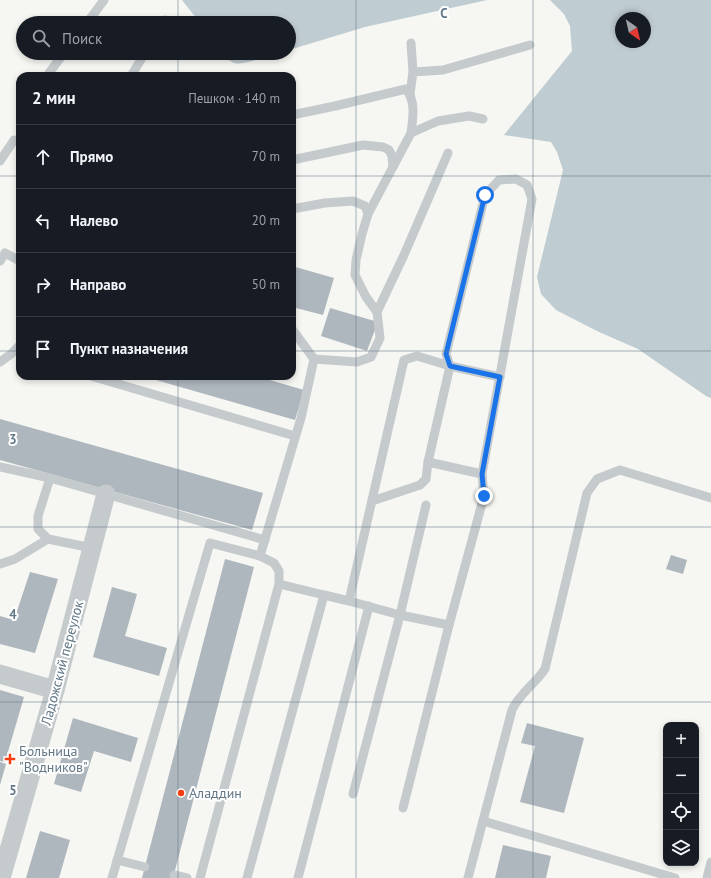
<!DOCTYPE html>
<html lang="ru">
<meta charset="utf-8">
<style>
body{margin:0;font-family:"PT Sans",sans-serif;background:#242831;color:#f1f3f6}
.controls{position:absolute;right:12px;bottom:12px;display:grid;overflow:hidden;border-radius:8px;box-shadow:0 2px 6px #0003}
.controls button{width:36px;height:36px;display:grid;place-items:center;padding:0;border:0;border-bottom:1px solid #363941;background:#171b24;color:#f1f3f6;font:20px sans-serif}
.compass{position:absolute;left:615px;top:12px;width:36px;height:36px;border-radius:50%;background:#171b24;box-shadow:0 2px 6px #0003;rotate:146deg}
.stop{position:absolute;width:12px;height:12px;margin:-9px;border:3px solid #1a73e8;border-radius:50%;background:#fff}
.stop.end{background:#1a73e8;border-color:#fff;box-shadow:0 1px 4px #0008}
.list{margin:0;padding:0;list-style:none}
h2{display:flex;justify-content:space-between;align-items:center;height:52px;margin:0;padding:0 16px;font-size:17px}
h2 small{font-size:13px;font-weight:400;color:#9ea1a6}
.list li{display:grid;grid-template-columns:26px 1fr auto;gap:12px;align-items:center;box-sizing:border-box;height:64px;padding:0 16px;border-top:1px solid #363941}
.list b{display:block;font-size:15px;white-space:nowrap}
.list em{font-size:13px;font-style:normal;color:#9ea1a6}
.icon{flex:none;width:22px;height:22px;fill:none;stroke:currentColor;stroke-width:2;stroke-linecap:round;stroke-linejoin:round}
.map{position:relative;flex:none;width:711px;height:878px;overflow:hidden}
.search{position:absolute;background:#171b24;box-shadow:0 2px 6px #0003;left:16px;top:16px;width:280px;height:44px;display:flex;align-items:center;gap:10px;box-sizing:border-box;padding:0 14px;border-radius:22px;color:#9ea1a6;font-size:15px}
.panel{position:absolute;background:#171b24;box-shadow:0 2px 6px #0003;left:16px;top:72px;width:280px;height:308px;border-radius:12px}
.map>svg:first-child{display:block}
</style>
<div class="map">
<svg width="711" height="878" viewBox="0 0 711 878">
<rect width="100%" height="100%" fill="#f6f6f2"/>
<g fill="#bfccd1" fill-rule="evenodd">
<path d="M 182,0 L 487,0 L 365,27 L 289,50 L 289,23 L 200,23 Z"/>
<path d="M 550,0 L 711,0 L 711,398 L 706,396 L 638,349 L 599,332 L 556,310 L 541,294 L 537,277 L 563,170 L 557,152 L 551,142 L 504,135 L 572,51 L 570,26 L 564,14 ZM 621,18 L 645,18 L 645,42 L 621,42 Z"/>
<path d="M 222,53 L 278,53 C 269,56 241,66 234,63 C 229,61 225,57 222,53 Z"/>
</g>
<g fill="#aeb7bd">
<path d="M 292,266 L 334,278 L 323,315 L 292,307 Z"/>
<path d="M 330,308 L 378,322 L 367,351 L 321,336 Z"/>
<path d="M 142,376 L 256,376 L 304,390 L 295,420 Z"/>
<path d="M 0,419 L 263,493 L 252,530 L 0,460 Z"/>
<path d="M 671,555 L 687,560 L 683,574 L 666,569 Z"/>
<path d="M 225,559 L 254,567 L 173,878 L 142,878 Z"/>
<path d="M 30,572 L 58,579 L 35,653 L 0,644 L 0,616 L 14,620 Z"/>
<path d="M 112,587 L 137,594 L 125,636 L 167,648 L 159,676 L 93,657 Z"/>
<path d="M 0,690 L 24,697 L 5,762 L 0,761 Z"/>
<path d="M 73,718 L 138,738 L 131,762 L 94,751 L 81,792 L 54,784 Z"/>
<path d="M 527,723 L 584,738 L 564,813 L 520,802 L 535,746 L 521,743 Z"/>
<path d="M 0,762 L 6,764 L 0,785 Z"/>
<path d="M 40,831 L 70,840 L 59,878 L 26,878 Z"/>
<path d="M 503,845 L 551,856 L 546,878 L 495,878 Z"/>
</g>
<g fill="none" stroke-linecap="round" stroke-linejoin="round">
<g stroke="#c5cacd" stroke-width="9">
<path d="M 87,23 L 104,0"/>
<path d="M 164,23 L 165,20"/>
<path d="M 411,43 L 413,72"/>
<path d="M 48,76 L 49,73 L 64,53"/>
<path d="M 131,76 L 145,53"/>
<path d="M 410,94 L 413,72 L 443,70 L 530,45"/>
<path d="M 292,115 L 335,106 L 406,89 C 416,101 413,118 411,133 L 368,214 L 362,234 L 356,260 L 355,275 L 366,297 L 377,312 L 380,338 L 371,357 L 357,362 L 314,359"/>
<path d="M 411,133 L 438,121 L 469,116 L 483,119"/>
<path d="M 292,160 L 363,145 L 383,147 L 389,150 L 392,156 L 393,167"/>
<path d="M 0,161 L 14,140 L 20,142"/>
<path d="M 292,209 L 325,203 L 353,201 L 365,206 L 368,214"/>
<path d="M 0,261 L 5,253 L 18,260"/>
<path d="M 377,312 L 404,255 L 448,153"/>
<path d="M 0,362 L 11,354 L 20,345"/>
<path d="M 91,376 L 295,436"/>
<path d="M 428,462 L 482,474"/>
<path d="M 0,467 L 50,478 L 106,494 L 265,540"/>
<path d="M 50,478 L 38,516 L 38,529 L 48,539 L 92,548"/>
<path d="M 260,556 L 301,418 L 314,359 L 292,329"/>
<path d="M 0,564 L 15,559 L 48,539"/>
<path d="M 324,595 L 349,601 L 404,360 L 417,356 L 450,366 L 500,377"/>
<path d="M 349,601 L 400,615 L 449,625 L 484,496 L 482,474 L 532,199 L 527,185 L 516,179 L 499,180 L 485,195 L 446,354 L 450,366 L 428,462 L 426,479 L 420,485 L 372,501"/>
<path d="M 353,794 L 400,615 L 426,505"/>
<path d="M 403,808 L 449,625"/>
<path d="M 483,821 L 675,878"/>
<path d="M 117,860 L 145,867"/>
<path d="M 174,875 L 187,878"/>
<path d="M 112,878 L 210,543 L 260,556 L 274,563 L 279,571 L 279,584 L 200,878"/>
<path d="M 247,878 L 324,595 L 279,584"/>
<path d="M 298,878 L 369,606"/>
<path d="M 468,878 L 512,710 C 519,694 535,684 545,669 L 587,493 L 597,479 L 620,470 L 711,498"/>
<path d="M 707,878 L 711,862"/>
</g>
<g stroke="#c5cacd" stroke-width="19">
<path d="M 0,674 L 55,690"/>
<path d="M 1,878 L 55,690 L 106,494"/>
</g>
</g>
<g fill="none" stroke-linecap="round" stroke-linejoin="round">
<path stroke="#1a73e8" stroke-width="5" d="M 484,496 L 482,474 L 500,377 L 450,366 L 446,354 L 485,195"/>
</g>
<path fill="none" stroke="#627887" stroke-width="1" stroke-opacity="0.55" d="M 178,0 L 178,23M 356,0 L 356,878M 533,0 L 533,878M 178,53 L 178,76M 0,176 L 20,176M 292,176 L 711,176M 0,351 L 20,351M 292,351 L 711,351M 178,376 L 178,878M 0,527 L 711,527M 0,702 L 711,702"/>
<g fill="#f63e12" stroke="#fff" stroke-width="1.5">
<path d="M8 753h4v4h4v4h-4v4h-4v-4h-4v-4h4z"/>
<circle cx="181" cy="793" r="4"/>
</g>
<g text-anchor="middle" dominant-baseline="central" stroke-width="4" stroke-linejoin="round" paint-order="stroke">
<g font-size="14" fill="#627887" stroke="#fff">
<text transform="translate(62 663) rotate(-75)">Ладожский переулок</text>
</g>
<g font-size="14" fill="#627887" stroke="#fff" text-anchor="start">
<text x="19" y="751">Больница<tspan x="19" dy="16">"Водников"</tspan></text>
<text x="189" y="793">Аладдин</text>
</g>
</g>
<g font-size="13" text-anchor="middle" font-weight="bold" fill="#627887" stroke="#fff" stroke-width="4" stroke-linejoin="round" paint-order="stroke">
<text x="444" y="18">C</text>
<text x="13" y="444">3</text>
<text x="13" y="619">4</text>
<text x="13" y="795">5</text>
</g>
</svg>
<div class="controls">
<button>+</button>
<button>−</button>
<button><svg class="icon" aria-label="locate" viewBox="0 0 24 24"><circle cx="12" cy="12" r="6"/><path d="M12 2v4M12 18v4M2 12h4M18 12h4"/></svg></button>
<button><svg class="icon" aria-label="layers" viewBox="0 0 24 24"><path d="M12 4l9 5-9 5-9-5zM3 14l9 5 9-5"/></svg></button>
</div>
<svg class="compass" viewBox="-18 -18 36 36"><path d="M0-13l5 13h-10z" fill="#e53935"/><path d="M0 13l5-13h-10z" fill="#9ea1a6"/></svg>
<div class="stop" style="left:485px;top:195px"></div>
<div class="stop end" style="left:484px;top:496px"></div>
<div class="search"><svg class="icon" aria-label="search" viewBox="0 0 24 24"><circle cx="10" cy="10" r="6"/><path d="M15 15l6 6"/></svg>Поиск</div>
<section class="panel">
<h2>2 мин<small>Пешком · 140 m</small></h2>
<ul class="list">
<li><svg class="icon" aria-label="ahead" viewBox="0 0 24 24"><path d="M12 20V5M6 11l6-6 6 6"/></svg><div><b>Прямо</b></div><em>70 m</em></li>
<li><svg class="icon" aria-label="left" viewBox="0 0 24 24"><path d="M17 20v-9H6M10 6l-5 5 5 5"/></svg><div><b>Налево</b></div><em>20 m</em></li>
<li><svg class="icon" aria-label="right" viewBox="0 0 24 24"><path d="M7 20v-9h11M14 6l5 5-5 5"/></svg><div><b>Направо</b></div><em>50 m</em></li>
<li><svg class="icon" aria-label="arrive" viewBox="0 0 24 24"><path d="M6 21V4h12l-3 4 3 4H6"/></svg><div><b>Пункт назначения</b></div></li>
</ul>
</section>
</div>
